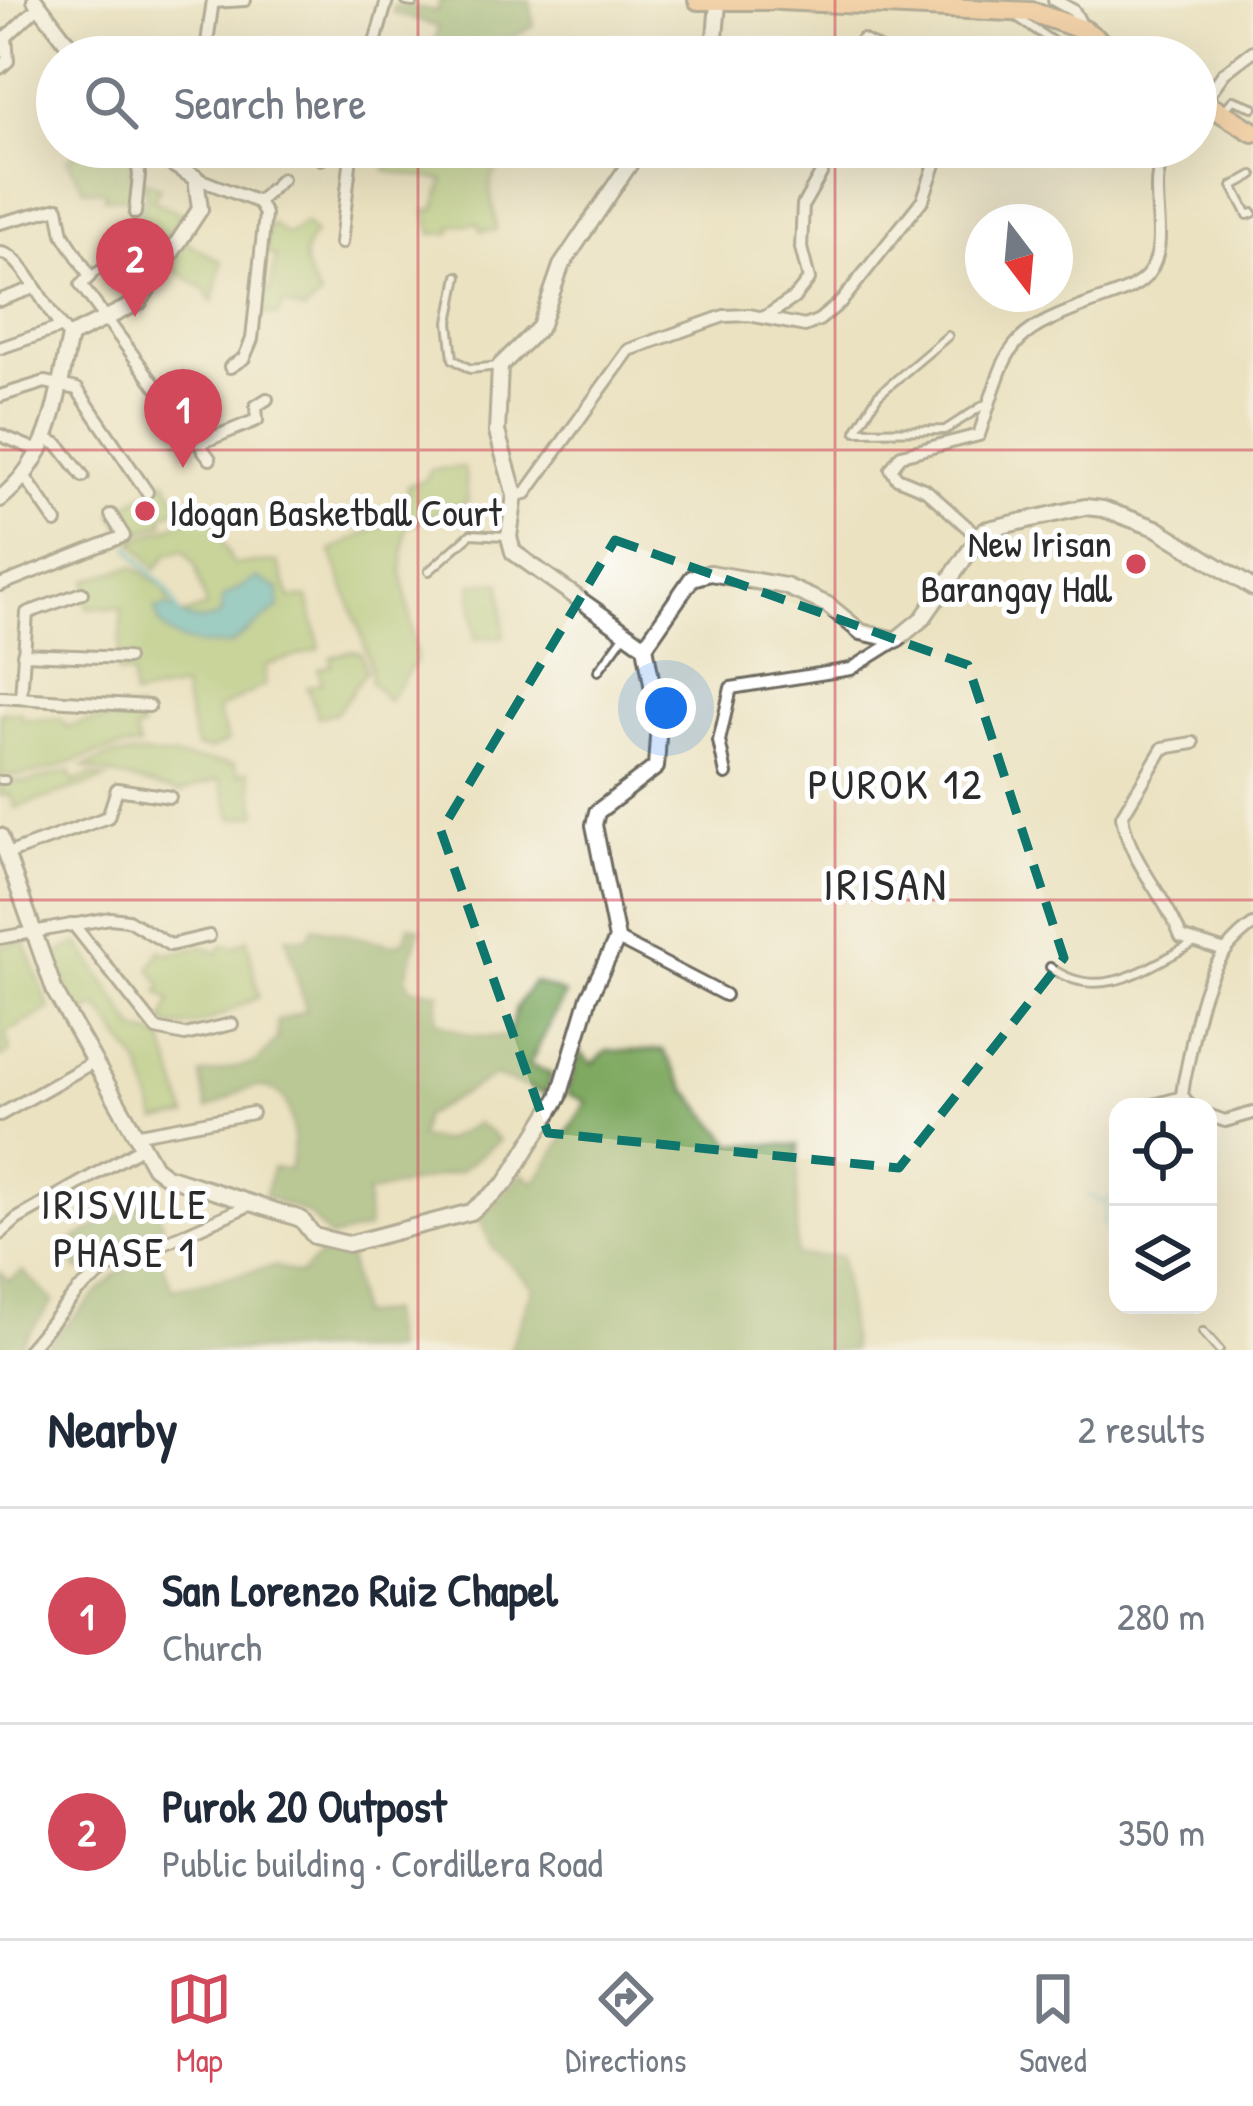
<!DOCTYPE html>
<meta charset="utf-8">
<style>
body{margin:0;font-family:"Patrick Hand",sans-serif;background:#f6f6f7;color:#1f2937}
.controls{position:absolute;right:36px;bottom:36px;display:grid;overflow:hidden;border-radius:24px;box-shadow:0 12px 48px #0002}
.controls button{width:108px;height:108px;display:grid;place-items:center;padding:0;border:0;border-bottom:3px solid #e0e1e3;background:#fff;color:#1f2937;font:60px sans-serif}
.compass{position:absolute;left:965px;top:204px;width:108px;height:108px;border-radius:50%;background:#fff;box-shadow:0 12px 48px #0002;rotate:164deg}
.you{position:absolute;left:666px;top:708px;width:42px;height:42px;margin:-30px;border:9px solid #fff;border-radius:50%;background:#1a73e8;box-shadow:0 0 0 18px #1a73e833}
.badge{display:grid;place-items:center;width:78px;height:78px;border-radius:50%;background:#d1495b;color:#fff;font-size:39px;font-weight:700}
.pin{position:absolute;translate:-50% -99px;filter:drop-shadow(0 3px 6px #0008)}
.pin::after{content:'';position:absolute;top:63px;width:42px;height:36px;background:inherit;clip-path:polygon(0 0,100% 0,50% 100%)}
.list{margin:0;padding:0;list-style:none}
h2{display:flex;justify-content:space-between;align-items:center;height:156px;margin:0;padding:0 48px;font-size:51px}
h2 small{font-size:39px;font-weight:400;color:#747a83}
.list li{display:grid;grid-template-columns:78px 1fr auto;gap:36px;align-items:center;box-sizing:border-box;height:216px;padding:0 48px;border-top:3px solid #e0e1e3}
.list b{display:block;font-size:45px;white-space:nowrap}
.list p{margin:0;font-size:39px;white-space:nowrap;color:#747a83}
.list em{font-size:39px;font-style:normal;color:#747a83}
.icon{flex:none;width:66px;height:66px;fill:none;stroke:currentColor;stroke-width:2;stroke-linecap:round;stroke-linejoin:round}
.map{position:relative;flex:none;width:1253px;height:1350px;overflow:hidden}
.search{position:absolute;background:#fff;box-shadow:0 12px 48px #0002;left:36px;right:36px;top:36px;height:132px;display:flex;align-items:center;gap:30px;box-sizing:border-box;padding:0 42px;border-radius:66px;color:#747a83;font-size:45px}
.sheet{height:588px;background:#fff}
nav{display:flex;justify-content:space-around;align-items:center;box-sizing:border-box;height:168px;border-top:3px solid #e0e1e3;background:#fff;font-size:33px;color:#747a83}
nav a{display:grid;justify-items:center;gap:6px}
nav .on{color:#d1495b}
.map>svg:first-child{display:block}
</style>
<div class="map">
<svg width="1253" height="1350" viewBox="0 0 1253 1350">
<rect width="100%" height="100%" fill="#fff"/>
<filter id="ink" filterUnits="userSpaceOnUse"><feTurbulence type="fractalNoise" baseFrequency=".00833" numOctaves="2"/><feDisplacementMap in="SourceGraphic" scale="24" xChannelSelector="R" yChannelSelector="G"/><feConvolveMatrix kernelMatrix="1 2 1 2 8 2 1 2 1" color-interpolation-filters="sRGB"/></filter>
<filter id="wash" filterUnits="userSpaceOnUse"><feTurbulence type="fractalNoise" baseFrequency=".004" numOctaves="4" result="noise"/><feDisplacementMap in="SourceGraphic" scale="48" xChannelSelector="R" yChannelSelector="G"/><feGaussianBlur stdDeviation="2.7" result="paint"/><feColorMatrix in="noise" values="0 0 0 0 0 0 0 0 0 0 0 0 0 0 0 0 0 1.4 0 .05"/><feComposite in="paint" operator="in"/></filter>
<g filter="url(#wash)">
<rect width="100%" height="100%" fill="#ebe2c1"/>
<g fill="#9fc36d" stroke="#65774c" stroke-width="3">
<path d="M 85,147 L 129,147 L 134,198 L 104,198 L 106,191 L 84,189 L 67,159 Z"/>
<path d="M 391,147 L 537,147 L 527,162 L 511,158 C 476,179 496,198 496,230 L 481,231 L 478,223 L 452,226 L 451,233 L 432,234 L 426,210 L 434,210 L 444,180 L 385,171 Z"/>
<path d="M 142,179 L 160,188 L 153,200 L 182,214 L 154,253 L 132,231 L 146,198 Z"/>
<path d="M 270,223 L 288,235 L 305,223 L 315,234 C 296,255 306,275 321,297 L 304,311 L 284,304 L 277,316 L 258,313 L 260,289 L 270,291 L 276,257 L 265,252 Z"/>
<path d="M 186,242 L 222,262 L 213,303 L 204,289 L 170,267 Z"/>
<path d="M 464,467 L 468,501 L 406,527 L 402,571 L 417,659 L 388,701 L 370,681 C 377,665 339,577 331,551 L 406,512 L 407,486 L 427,479 L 429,470 Z"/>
<path d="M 165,480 L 182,506 L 162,517 L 164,523 L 128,537 L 113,514 Z"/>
<path d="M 209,512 L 233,564 L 278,562 L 290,598 L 308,597 L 320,649 L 265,666 L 265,685 L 217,710 L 228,741 L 210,750 L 196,747 L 182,687 L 133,697 L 132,675 L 118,673 L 122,608 L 87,608 L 87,580 L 134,566 L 165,589 L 170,606 L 181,616 L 206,607 L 196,567 L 184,550 L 168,554 L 156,569 L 133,541 Z"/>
<path d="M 501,582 L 504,637 L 475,639 L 471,584 Z"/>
<path d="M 353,651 L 361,653 L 366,671 L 337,713 L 318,717 L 307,687 L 322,683 L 318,669 L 332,665 L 330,657 Z"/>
<path d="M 128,709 L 140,711 L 142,729 L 135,731 L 139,747 C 90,747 49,781 0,775 L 0,712 L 21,712 L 22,719 L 62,719 L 66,727 L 95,720 L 126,721 Z"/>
<path d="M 145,754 L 234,764 L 239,774 L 249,770 L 258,814 L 233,819 L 219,779 L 180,793 L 83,767 L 111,756 Z"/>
<path d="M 70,771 L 74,782 L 91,775 L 106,779 L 15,808 L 10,794 L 0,796 L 0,782 L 29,782 Z"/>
<path d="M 247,939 L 259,997 C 228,1008 199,1036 163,1023 L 170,1000 L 158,992 L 162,986 L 150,969 L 160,950 L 168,954 L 203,946 L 218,953 L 223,945 L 235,947 Z"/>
<path d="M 24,941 L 50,1009 L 6,1033 L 10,1052 L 0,1058 L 0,946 Z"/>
<path d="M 79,943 L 136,1030 L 163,1039 L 187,1116 L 157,1121 L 141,1067 L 98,1007 L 76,1018 L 53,956 Z"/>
</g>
<g fill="#7fa960" stroke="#556a46" stroke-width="3">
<path d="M 440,0 L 530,0 L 534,25 L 479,57 L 432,53 L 438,27 L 393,13 L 394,5 L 437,11 Z"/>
<path d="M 409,925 L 420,929 L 406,976 L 410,988 L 439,992 L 436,1020 C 460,1035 480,1039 508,1036 L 516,1008 L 533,982 L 565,994 L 529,1065 L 551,1074 L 546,1094 L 494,1076 L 424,1116 L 419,1138 L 444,1141 L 477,1123 L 500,1140 L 460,1171 L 367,1194 L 368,1229 L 330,1238 L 308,1214 L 265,1196 L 272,1168 L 290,1169 C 296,1141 297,1078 251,1088 C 237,1091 222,1104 207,1109 L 201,1075 L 256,1063 L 277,1039 L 277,1021 L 306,1011 L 286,937 L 307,938 L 314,927 L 393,945 L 405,940 Z"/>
<path d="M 663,1050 L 689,1093 L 733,1144 L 798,1145 L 796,1256 L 841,1256 L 852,1350 L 510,1350 L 533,1287 L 492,1247 L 479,1218 L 523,1174 L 535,1183 L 587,1102 L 567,1093 L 580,1052 L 592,1064 L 607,1051 Z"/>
<path d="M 152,1198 L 163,1226 L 79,1270 L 63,1245 Z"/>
<path d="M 158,1252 L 173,1289 L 275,1266 L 299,1275 L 320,1255 L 348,1252 L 359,1316 L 388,1311 L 393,1350 L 42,1350 L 115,1275 Z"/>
<path d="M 0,1271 L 9,1281 L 23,1271 L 53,1301 L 17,1350 L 0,1350 Z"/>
</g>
<path fill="#45b3c1" stroke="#386f76" stroke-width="3" d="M 257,578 L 279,589 L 279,608 L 230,645 C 199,646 162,645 155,609 L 169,606 C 187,620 199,625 220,615 L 223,597 Z"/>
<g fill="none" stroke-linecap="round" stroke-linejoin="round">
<g stroke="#45b3c1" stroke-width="4.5">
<path d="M 130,546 C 144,574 170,581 178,613"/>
<path d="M 1088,1195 L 1104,1203"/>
<path d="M 1103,1226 L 1108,1197"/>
</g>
</g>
</g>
<g filter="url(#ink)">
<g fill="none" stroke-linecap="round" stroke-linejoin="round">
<defs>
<g id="service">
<path d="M 1015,16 L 1055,43 L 1060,56"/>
<path d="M 1226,108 L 1233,100 L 1253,107"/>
<path d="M 1253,175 L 1233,186 L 1248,215 L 1253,213"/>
<path d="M 90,276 L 117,258"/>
<path d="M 458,276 L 449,322 L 453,359 L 470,369 L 499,366"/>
<path d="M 948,336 L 878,395 L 856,431 L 945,430 L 987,403"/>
<path d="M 429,571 L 471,534 L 505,536"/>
<path d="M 598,671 L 625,634"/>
<path d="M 0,780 L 5,780"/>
<path d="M 1050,967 C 1100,1004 1145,968 1193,944"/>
<path d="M 1150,1104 L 1182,1095"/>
<path d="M 1203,1332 L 1219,1350"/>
</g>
<g id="minor">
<path d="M 407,0 L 413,1"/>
<path d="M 1054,0 L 1074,11 L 1084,30"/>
<path d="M 213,2 L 245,0"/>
<path d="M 862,40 L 893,57"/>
<path d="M 205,57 L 213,0"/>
<path d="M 371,57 L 387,0"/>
<path d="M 0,68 L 8,61 L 6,37 L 40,5"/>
<path d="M 1196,112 L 1224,73 L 1253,51"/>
<path d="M 135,147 L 139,175 L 135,213"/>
<path d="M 320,147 L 321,159"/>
<path d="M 196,178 L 258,202 L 265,214 L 252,339 L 244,358 L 230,367"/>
<path d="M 258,202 L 282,179"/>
<path d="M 0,223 L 58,208 L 63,234 L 90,276 L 81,285 L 210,459"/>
<path d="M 341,243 L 352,147"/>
<path d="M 0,253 C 24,253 48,319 70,336"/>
<path d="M 0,300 L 34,288"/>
<path d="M 765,317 L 794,298 L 809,279 L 801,248 L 803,205 L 836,147"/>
<path d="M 0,348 L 59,328"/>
<path d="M 0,396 L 45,382 L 77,389 L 147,492"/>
<path d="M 0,435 L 41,452"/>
<path d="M 47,439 L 59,445 L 83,476"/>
<path d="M 200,443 L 257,420 L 256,406 L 267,399"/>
<path d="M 25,477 L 56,522"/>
<path d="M 515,495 L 526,493 L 629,350 L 724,316 L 749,315 L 805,326 L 819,320 L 842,301 L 923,199 L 941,147"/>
<path d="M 984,530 L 974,533 L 926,490 L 897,478 L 891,469 L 901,455 L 979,435 C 1010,342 1002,335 1100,300 C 1117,294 1138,288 1149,273 C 1174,237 1141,184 1169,147"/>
<path d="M 0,585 L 124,536 L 111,515"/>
<path d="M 23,654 L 127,658"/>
<path d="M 0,697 L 149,706"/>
<path d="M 21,697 L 27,613 L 82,593"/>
<path d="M 1193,743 L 1163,748 L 1122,816 C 1129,862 1165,894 1181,937 L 1222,950"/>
<path d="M 726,774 L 719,741 L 731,688 L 851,669 L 899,639"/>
<path d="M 7,854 L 108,817 L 117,789 L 170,797"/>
<path d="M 73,924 L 156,1029 L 185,1035 L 232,1024"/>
<path d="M 0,938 L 110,918 L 128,920 L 170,945 L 209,936"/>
<path d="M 617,939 L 725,995"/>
<path d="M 1191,1107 L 1182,1095 L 1184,1081 C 1198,1021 1199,962 1253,925"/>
<path d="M 0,1115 L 92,1063"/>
<path d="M 1208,1115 L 1225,1121 L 1253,1113"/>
<path d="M 134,1135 L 252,1113"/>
<path d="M 0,1234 L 17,1219 L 141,1148"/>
<path d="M 28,1350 L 78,1291 L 108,1268 L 252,1204"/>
</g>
<g id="tertiary">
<path d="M 35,0 L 78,57"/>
<path d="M 704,57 L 715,37 L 718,3"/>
<path d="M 0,499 C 53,456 56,399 70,336 L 139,302 L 200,209 L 196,178 L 145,147"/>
<path d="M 645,646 L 692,578 L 710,573 L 785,586 L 828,605 L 861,632 L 896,640 L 923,618 L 984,530 L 1085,507 L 1103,509 L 1156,528 L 1253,588"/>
<path d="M 0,836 L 55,992 L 154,1167 L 166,1176 L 301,1219 L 314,1236 L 348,1244 L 471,1212 L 506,1183 L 559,1097 L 589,997 L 617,939 L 594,825 L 597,812 L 656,767 L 659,722 L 645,646 L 513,552 L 509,537 L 515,495 L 497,432 L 500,366 L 540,327 L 561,266 L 641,147"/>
</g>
<g id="trunk">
<path d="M 698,0 L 771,0"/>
<path d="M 779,0 L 1032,12 L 1084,30 L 1121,57"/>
<path d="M 1196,97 L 1253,132"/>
</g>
</defs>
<use href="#service" stroke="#6e6b60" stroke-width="12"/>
<use href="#minor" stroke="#6e6b60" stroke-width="16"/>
<use href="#tertiary" stroke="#6e6b60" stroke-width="20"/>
<use href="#trunk" stroke="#6e6b60" stroke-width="24"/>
<use href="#service" stroke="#fff" stroke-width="6"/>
<use href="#minor" stroke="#fff" stroke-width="10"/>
<use href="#tertiary" stroke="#fff" stroke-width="14"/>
<use href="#trunk" stroke="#f9bc8a" stroke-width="18"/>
</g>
</g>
<path d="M0 0H1253V1350H0ZM 615,540 L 968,665 L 1064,958 L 899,1168 L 548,1133 L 441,831 Z" fill="#ebe2c1" fill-opacity=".55" fill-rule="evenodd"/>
<path fill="none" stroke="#0f766e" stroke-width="9" stroke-dasharray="24 15" stroke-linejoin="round" d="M 615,540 L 968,665 L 1064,958 L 899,1168 L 548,1133 L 441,831 Z"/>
<path fill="none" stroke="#d1495b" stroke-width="3" stroke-opacity="0.55" d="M 418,0 L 418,57M 835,0 L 835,57M 418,147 L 418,1350M 835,147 L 835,1350M 0,450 L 1253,450M 0,900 L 1253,900"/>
<g fill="#d1495b" stroke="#fff" stroke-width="4.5">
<circle cx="145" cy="511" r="12"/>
<circle cx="1136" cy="564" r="12"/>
</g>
<g text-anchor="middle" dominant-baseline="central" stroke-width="10" stroke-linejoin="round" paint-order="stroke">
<g font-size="39" fill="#2b2b2b" stroke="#fff" text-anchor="start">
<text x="169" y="511">Idogan Basketball Court</text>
<text x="1112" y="542" text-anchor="end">New Irisan<tspan x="1112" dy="45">Barangay Hall</tspan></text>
</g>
<g font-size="42" letter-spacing="3" fill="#2b2b2b" stroke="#fff">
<text x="896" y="783">PUROK 12</text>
<text x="125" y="1203">IRISVILLE<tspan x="125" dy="48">PHASE 1</tspan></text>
</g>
<g font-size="45" letter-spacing="3" fill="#2b2b2b" stroke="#fff">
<text x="886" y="883">IRISAN</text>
</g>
</g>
</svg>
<div class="controls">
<button><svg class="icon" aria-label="locate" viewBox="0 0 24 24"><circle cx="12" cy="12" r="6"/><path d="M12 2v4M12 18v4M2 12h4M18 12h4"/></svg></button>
<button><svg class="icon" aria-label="layers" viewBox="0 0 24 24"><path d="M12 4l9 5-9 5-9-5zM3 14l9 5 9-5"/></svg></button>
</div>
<svg class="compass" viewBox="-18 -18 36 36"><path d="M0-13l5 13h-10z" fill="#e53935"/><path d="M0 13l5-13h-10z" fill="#747a83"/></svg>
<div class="you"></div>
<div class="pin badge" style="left:183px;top:468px">1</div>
<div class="pin badge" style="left:135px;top:317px">2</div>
<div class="search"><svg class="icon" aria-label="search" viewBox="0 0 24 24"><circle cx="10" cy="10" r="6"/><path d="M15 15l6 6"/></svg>Search here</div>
</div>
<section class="sheet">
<h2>Nearby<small>2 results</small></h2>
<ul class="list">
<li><span class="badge">1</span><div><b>San Lorenzo Ruiz Chapel</b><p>Church</p></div><em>280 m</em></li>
<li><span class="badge">2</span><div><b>Purok 20 Outpost</b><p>Public building · Cordillera Road</p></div><em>350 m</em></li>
</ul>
</section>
<nav>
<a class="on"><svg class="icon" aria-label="map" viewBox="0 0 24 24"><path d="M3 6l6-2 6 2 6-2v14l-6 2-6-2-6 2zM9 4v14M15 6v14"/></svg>Map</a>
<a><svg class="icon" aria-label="directions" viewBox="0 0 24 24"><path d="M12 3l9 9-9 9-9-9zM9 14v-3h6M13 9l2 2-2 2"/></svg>Directions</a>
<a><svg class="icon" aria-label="saved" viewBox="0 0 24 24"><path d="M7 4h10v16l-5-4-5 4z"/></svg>Saved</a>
</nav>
